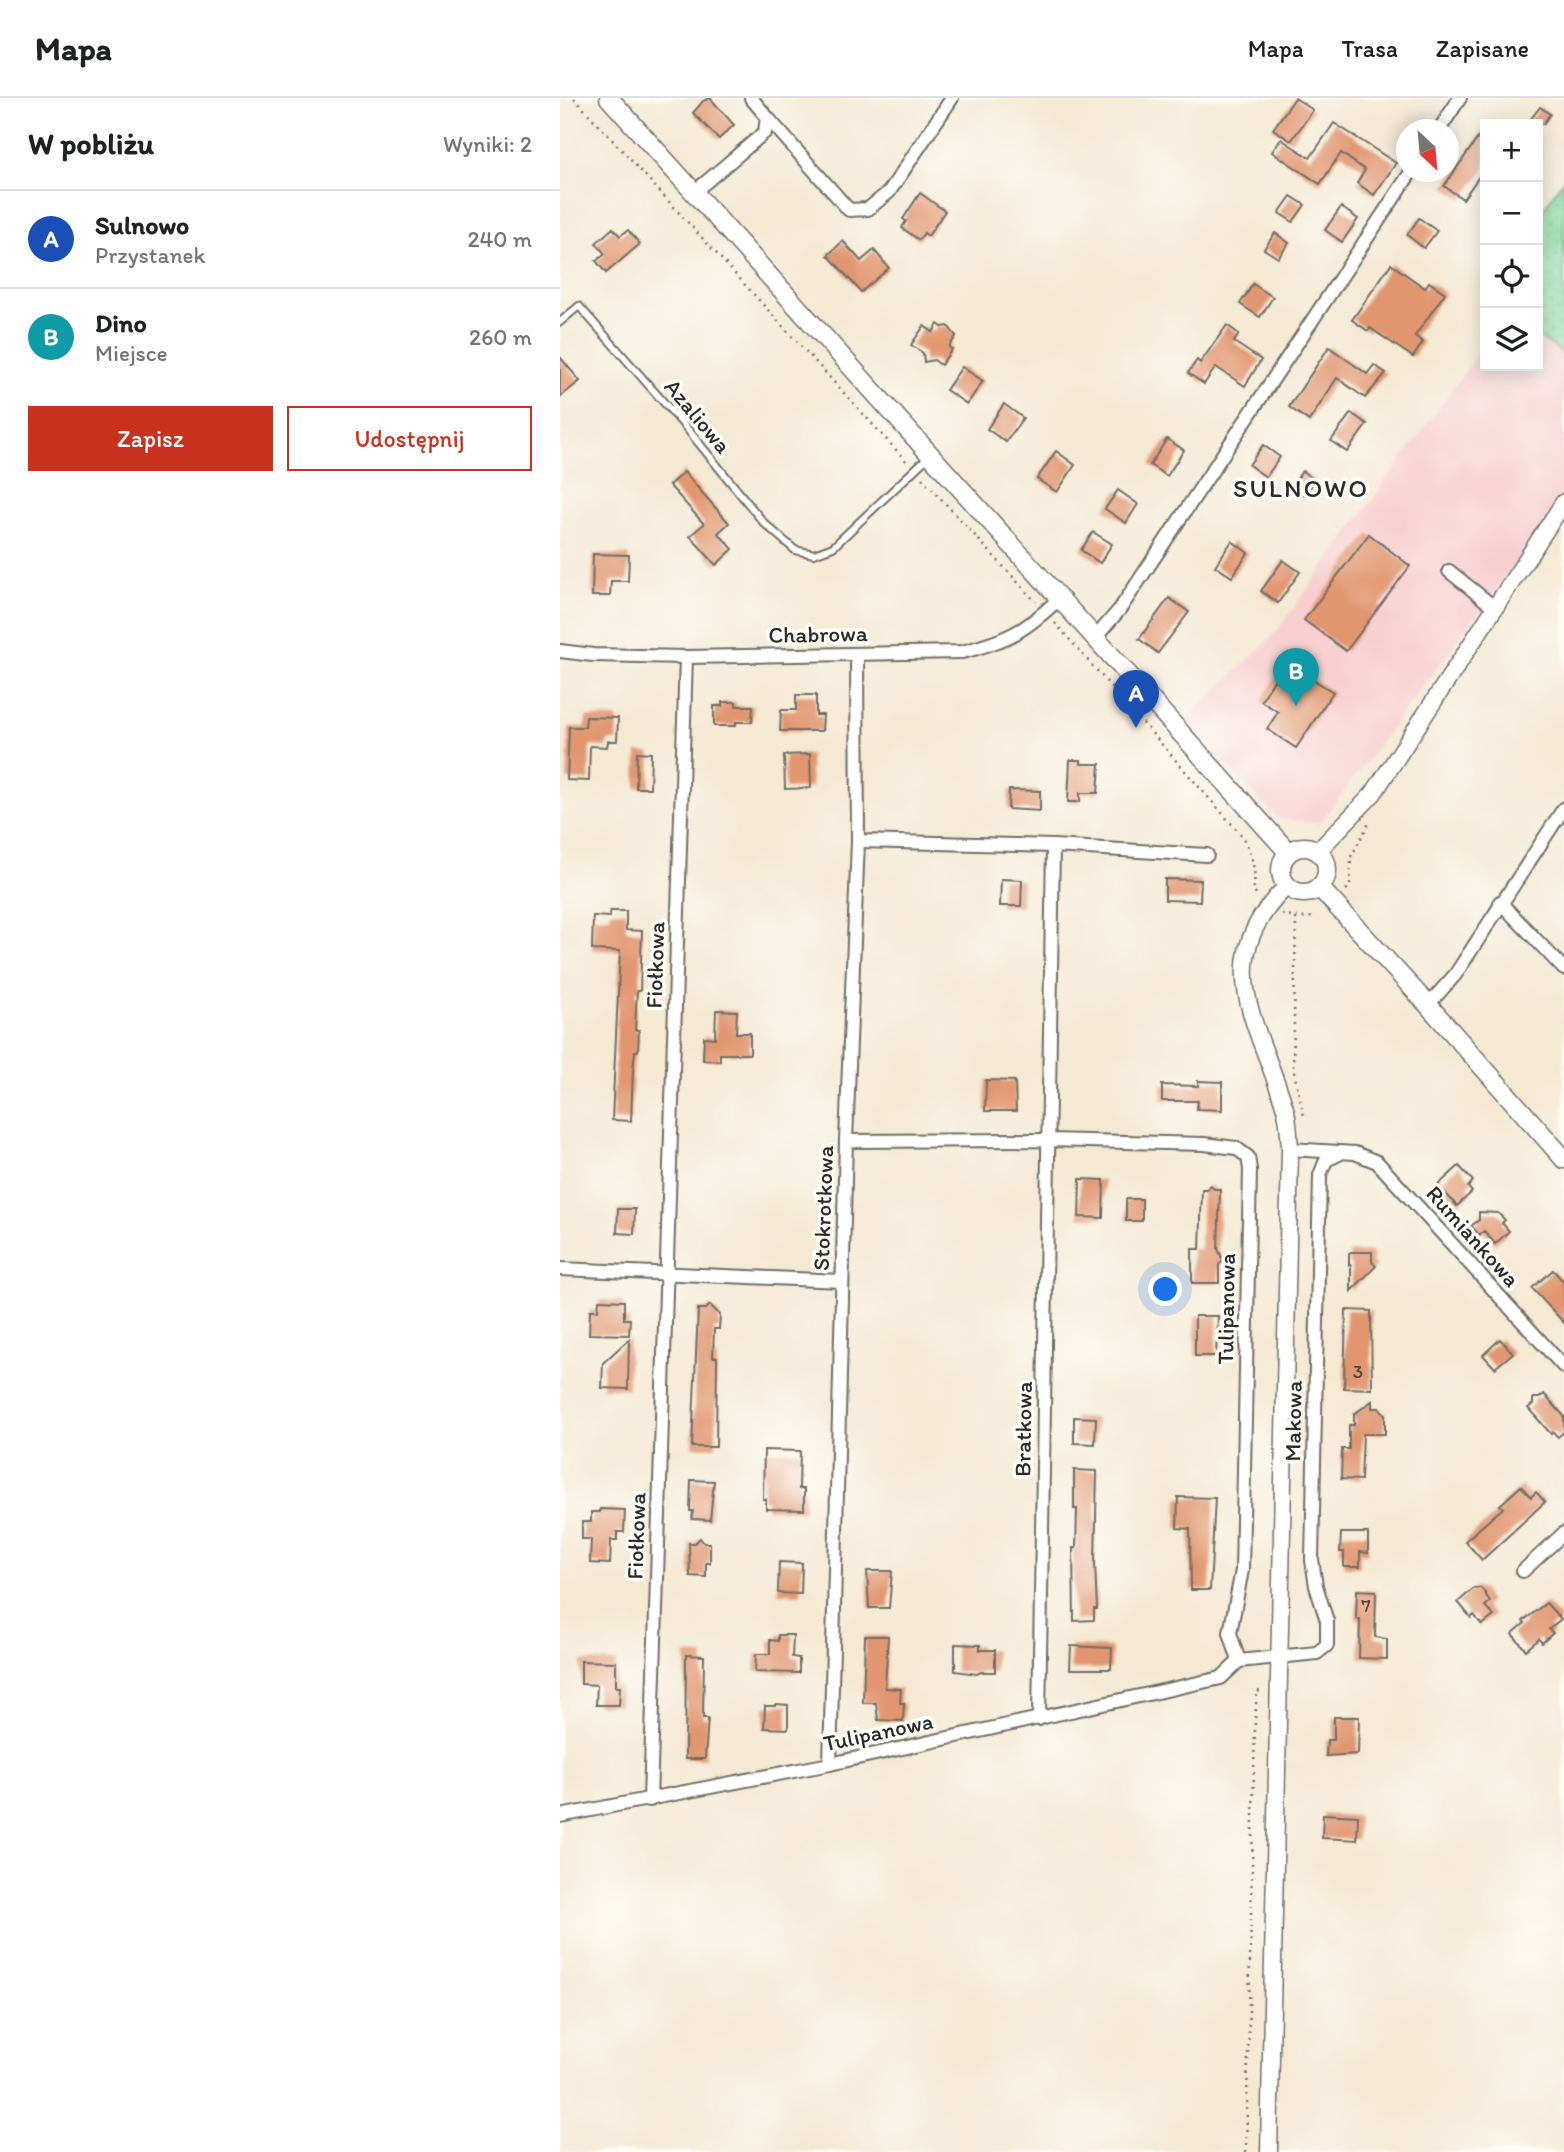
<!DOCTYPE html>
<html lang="pl">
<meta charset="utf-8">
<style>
body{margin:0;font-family:Itim,sans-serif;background:#f6f6f6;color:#202124}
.controls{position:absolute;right:21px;top:21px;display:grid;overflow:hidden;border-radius:0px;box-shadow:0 4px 18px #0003}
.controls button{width:63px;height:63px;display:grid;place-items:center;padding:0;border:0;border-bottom:2px solid #e0e0e0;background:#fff;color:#202124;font:35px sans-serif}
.compass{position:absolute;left:836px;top:21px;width:63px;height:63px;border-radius:50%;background:#fff;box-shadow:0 4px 18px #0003;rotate:154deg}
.you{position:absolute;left:606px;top:1192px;width:24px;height:24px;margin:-18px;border:5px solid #fff;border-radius:50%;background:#1a73e8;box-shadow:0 0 0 10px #1a73e833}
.badge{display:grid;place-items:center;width:46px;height:46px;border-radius:50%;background:#c8321e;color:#fff;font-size:23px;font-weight:700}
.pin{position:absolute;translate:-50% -58px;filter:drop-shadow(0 2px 4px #0008)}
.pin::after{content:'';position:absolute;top:37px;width:24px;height:21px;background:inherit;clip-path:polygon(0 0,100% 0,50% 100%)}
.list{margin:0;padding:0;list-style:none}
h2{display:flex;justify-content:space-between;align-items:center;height:91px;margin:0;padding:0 28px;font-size:30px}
h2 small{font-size:23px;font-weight:400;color:#757577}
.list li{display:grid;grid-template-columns:46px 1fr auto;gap:21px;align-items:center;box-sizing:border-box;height:98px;padding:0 28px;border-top:2px solid #e0e0e0}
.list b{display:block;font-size:26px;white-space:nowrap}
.list p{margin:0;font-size:23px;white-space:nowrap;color:#757577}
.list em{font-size:23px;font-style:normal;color:#757577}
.actions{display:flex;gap:14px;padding:21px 28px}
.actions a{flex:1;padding:16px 0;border:2px solid #c8321e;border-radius:0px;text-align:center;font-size:24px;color:#c8321e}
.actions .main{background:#c8321e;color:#fff}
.icon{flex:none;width:38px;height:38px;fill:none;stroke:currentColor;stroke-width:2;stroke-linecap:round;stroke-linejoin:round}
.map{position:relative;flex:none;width:1004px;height:2054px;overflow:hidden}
header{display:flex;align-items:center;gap:42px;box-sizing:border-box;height:98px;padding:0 35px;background:#fff;border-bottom:2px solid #e0e0e0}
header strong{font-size:33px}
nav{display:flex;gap:38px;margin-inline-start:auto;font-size:24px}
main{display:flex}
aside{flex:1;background:#fff}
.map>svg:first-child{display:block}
</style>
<header>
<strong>Mapa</strong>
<nav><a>Mapa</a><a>Trasa</a><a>Zapisane</a></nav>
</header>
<main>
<aside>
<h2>W pobliżu<small>Wyniki: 2</small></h2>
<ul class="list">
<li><span class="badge" style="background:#1a4fb4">A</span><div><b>Sulnowo</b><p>Przystanek</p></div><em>240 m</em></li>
<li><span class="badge" style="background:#0f9aa8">B</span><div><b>Dino</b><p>Miejsce</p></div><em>260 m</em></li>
</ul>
<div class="actions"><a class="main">Zapisz</a><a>Udostępnij</a></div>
</aside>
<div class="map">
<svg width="1004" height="2054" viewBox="0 0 1004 2054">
<defs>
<pattern id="grass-dots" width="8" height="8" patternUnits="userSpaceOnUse" patternTransform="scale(1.75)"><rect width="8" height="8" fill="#83d99c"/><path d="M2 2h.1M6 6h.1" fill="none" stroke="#71ba87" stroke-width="1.8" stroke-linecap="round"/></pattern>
</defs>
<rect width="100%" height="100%" fill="#fdfcf7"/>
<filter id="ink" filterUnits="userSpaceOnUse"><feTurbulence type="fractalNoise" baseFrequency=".0143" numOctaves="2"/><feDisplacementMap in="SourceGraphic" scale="14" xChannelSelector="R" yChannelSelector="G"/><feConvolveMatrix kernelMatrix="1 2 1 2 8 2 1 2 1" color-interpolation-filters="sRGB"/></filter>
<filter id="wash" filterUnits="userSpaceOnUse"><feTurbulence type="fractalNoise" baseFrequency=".00686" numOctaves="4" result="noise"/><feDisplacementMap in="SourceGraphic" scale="28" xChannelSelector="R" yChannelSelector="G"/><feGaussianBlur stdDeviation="1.57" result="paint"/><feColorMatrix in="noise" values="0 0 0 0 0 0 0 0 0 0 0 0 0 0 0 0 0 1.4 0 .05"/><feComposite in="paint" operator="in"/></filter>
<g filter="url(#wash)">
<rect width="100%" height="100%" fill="#f4e9d3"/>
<path fill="#f7cfd0" d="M 978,238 L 1004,256 L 1004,402 L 759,726 L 718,720 L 623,624 L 715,536 L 925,246 L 925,268 L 978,268 Z"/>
<path fill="url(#grass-dots)" stroke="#578264" stroke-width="2" d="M 1004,81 L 1004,256 L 978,238 L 978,119 Z"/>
<g id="blocks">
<g fill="#e19670">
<path d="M 150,0 L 174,27 L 159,41 L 133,15 L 143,3 Z"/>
<path d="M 735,0 L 753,12 L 731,43 L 713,31 Z"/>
<path d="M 980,9 L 990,16 L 983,26 L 967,26 Z"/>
<path d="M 774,25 L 836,65 L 814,97 L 797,85 L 805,72 L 781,55 L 760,86 L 712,54 L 721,41 L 750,60 Z"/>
<path d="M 925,30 L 925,70 L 903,101 L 884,88 Z"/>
<path d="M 360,95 L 385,113 L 368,138 L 364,135 L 359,142 L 342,130 L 346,123 L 343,121 Z"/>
<path d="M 731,98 L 745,107 L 733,124 L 719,115 Z"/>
<path d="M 781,109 L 798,121 L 782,144 L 765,132 Z"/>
<path d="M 859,120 L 877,133 L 864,150 L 847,137 Z"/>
<path d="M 53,130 L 60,138 L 68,132 L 80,146 L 46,175 L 36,163 L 45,156 L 36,145 Z"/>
<path d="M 715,135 L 729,145 L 718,160 L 704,151 Z"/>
<path d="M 283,143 L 301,163 L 314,152 L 329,170 L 301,194 L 268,157 Z"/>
<path d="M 831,166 L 865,190 L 869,184 L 885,195 L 855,238 L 863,244 L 853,259 L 810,230 L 808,233 L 792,222 Z"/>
<path d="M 693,186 L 713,199 L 700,219 L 680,206 Z"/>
<path d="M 378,226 L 382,229 L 388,228 L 396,238 L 389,249 L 392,251 L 381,267 L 374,262 L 364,264 L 363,255 L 351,247 L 364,228 L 373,234 Z"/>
<path d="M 667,227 L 679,236 L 674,244 L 701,262 L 685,288 L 656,269 L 644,286 L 628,275 L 637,262 L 640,265 Z"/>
<path d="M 769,249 L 807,276 L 814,267 L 826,275 L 805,300 L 777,280 L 749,323 L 729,309 Z"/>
<path d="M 0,259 L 20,283 L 0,299 Z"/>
<path d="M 402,269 L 423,283 L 407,306 L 386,292 Z"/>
<path d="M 444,306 L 463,320 L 446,344 L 427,331 Z"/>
<path d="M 791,315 L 807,326 L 787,354 L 771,343 Z"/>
<path d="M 607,341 L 624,352 L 607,378 L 590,367 Z"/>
<path d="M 703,347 L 720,359 L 706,379 L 689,367 Z"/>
<path d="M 496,353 L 515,367 L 497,394 L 477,381 Z"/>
<path d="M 742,373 L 755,382 L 745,397 L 732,389 Z"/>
<path d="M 124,374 L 169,425 L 158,435 L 173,451 L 156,467 L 130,438 L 144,426 L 109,387 Z"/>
<path d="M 558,392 L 578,406 L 566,425 L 545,411 Z"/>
<path d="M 533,434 L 552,446 L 540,465 L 521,452 Z"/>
<path d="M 809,436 L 850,468 L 786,553 L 744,522 Z"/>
<path d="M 672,443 L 688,455 L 672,479 L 655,468 Z"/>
<path d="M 33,456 L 69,457 L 68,483 L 51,483 L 50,498 L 32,498 Z"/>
<path d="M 723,462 L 740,474 L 718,505 L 701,493 Z"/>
<path d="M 609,500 L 629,514 L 598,555 L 579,541 Z"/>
<path d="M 726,564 L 773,594 L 736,650 L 707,631 L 718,614 L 701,603 Z"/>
<path d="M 236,597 L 256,597 L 256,617 L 263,617 L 262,633 L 220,633 L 221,612 L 236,612 Z"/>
<path d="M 162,604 L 176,604 L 176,608 L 193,608 L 192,624 L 176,624 L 176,628 L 154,628 L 154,608 L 162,608 Z"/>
<path d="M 26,619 L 58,620 L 57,643 L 48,643 L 47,649 L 30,648 L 29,683 L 7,682 L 9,629 L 25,629 Z"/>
<path d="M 77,654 L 91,655 L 90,690 L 76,690 Z"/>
<path d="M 250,656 L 251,690 L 225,691 L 224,657 Z"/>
<path d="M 510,662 L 521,662 L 521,666 L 540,666 L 538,695 L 520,695 L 520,704 L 508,704 Z"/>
<path d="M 449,692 L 480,693 L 480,713 L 448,711 Z"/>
<path d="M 441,781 L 462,782 L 461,808 L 440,808 Z"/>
<path d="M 605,781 L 641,782 L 640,803 L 605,802 Z"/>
<path d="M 50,813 L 66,813 L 66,832 L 82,833 L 80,893 L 77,893 L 75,932 L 79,932 L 78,953 L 75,953 L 73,972 L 71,1023 L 52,1022 L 60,853 L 32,852 L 33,818 L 50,819 Z"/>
<path d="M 156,912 L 177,913 L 176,935 L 190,935 L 190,956 L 160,956 L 160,963 L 143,962 L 144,939 L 155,940 Z"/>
<path d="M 426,982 L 455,983 L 456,1013 L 425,1013 Z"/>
<path d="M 638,983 L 662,984 L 662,1012 L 637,1011 L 638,1003 L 602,1003 L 602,987 L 638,988 Z"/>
<path d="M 899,1068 L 913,1083 L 908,1089 L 912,1094 L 897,1108 L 878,1087 Z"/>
<path d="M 520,1081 L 544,1082 L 543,1120 L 519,1119 Z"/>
<path d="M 651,1087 L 654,1091 L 660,1091 L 658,1151 L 663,1162 L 659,1167 L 659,1185 L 632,1185 L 632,1151 L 640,1151 L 642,1091 L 647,1091 Z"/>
<rect x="566" y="1101" width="16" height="22"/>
<path d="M 58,1111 L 75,1111 L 74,1136 L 57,1135 Z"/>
<path d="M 919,1114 L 938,1115 L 945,1122 L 942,1125 L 949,1133 L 935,1146 L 924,1133 L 919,1137 L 911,1128 L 919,1122 Z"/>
<path d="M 791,1154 L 812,1154 L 812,1164 L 816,1168 L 791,1193 L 791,1167 L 789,1167 L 789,1155 Z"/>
<path d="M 993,1172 L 1004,1184 L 1004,1225 L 972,1190 Z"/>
<path d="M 39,1202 L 64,1203 L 64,1221 L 70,1221 L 69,1237 L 29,1236 L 30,1212 L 38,1212 Z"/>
<path d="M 150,1207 L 160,1217 L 159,1231 L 154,1231 L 153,1259 L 157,1259 L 156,1349 L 132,1349 L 138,1211 L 146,1211 Z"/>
<path d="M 786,1212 L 811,1213 L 812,1291 L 784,1290 Z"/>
<path d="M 635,1218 L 658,1218 L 656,1258 L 635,1258 Z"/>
<path d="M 69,1241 L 68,1291 L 42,1290 L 43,1265 Z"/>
<path d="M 940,1241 L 953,1255 L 935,1270 L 923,1257 Z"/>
<path d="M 984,1296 L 1004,1318 L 1004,1334 L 998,1339 L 993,1334 L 991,1336 L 968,1310 L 973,1306 L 973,1300 L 979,1300 Z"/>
<path d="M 812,1303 L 812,1310 L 819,1310 L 825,1316 L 825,1336 L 803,1336 L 801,1382 L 781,1381 L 782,1351 L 789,1351 L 789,1327 L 794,1327 L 794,1316 Z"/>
<path d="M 514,1319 L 536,1320 L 535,1346 L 514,1345 Z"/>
<path d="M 204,1352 L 240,1353 L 239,1391 L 244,1391 L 244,1412 L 206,1411 L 206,1401 L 203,1401 Z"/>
<path d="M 514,1372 L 537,1373 L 535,1466 L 537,1511 L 534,1511 L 534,1522 L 514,1523 L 513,1450 L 516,1450 L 517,1411 L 514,1411 Z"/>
<path d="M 131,1382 L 154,1383 L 150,1422 L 132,1421 L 133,1413 L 130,1413 Z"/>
<path d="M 961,1388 L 971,1399 L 976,1394 L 985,1404 L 922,1462 L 905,1443 L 943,1410 L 940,1407 Z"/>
<path d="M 618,1399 L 655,1400 L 650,1492 L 631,1492 L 630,1431 L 617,1430 Z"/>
<path d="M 40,1411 L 65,1412 L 64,1434 L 57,1434 L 57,1442 L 51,1442 L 50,1466 L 30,1465 L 31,1441 L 22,1441 L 22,1424 L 31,1424 L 31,1414 L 40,1414 Z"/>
<path d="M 781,1435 L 808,1435 L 808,1455 L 800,1454 L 800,1469 L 784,1469 L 784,1454 L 780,1454 Z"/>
<path d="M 140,1440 L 144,1445 L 150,1445 L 150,1465 L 146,1465 L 146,1479 L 130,1478 L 129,1445 L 135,1445 Z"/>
<path d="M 219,1464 L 242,1465 L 241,1496 L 218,1495 Z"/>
<path d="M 307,1473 L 332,1473 L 329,1510 L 309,1510 Z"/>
<path d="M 914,1490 L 921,1490 L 925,1495 L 930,1504 L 925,1508 L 934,1518 L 922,1527 L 914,1517 L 911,1520 L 898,1504 Z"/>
<path d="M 797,1492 L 816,1493 L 815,1539 L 827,1541 L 827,1561 L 799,1560 L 800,1521 L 796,1521 Z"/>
<path d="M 986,1505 L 1001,1521 L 989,1531 L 993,1535 L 982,1545 L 979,1541 L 966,1552 L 952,1536 L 965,1525 L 963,1523 Z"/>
<path d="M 218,1537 L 233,1537 L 232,1559 L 239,1560 L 239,1575 L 195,1574 L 196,1556 L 210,1556 L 210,1542 L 218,1543 Z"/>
<path d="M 305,1538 L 328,1538 L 325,1590 L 341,1591 L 340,1605 L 344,1605 L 343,1623 L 318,1622 L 316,1605 L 303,1605 Z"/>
<path d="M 395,1546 L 420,1547 L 420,1552 L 435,1552 L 435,1574 L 421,1574 L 417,1576 L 395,1573 Z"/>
<path d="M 511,1548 L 552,1550 L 551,1571 L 510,1571 Z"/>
<path d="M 126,1557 L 144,1558 L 143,1620 L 148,1620 L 145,1661 L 125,1661 Z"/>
<path d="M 21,1563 L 56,1564 L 56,1589 L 60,1589 L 59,1607 L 36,1607 L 37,1587 L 21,1586 Z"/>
<path d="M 216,1606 L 228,1607 L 228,1631 L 204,1630 L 205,1608 L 216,1608 Z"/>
<path d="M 774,1619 L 799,1619 L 798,1656 L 766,1658 L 767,1642 L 774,1642 Z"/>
<path d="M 763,1716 L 798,1718 L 797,1742 L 762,1740 Z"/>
</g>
</g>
</g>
<g filter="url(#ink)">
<use href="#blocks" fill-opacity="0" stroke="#716e66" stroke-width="2"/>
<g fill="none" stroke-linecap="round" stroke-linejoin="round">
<defs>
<path id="service" d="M 0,224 L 19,208 L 129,333 L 204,425 L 235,452 L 254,456 L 273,449 L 368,359"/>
<g id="minor">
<path d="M 207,19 L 289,112 L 308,111 L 329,94 L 392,0"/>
<path d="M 879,32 L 900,0"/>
<path d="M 133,95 L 205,34 L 207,19 L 191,0"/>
<path d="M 889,473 L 935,510"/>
<path d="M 535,540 L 560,511 L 851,74"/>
<path d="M 0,553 L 33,557 L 126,559 L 402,554 C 449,542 465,533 500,500"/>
<path d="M 298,743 L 493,748 L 647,757"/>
<path d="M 940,804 L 1004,871"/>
<path d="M 868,907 L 895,877 L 1004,710"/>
<path d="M 286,1043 L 489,1042 L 644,1046 L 676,1050 L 688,1059 L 690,1071 L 682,1472 L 670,1535 L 679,1563"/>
<path d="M 730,1051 L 795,1055 L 817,1064 L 1004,1269"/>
<path d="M 0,1171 L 282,1183"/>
<path d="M 963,1473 L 1004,1435"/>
<path d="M 479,1621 L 493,748"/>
<path d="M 270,1666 L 286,1043 L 298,743 L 297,556"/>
<path d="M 90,1702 L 126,559"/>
<path d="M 0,1718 L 270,1666 L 661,1580 L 679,1563 L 757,1555 L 767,1547 L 767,1523 L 756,1488 L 752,1462 L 760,1077 L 766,1062 L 779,1056"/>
</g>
<g id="tertiary">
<path d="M 758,753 L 813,696 L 1004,404"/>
<path d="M 709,2054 L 730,1051 C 729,1039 729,1026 726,1014 C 702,929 646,865 727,788"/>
</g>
<g id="secondary">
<path d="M 49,0 L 728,754"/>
<circle cx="744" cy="772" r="23"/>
<path d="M 759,789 L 868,907 L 1004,1061"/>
</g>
</defs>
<use href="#service" stroke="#716e66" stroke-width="10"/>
<use href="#minor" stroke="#716e66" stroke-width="16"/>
<use href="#tertiary" stroke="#716e66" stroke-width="19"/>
<use href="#secondary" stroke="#716e66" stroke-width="21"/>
<g stroke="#716e66" stroke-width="2.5" stroke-dasharray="2 5" stroke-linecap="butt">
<path d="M 14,0 L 348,365"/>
<path d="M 362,380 L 476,504"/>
<path d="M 495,525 L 684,740 C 692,758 697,774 693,793 L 697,796"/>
<path d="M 786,792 L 790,789 L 791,759 L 809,725"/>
<path d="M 722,816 L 741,820 L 756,819"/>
<path d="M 736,820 L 733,970 L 744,1018"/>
<path d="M 686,2054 L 695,1625 L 697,1593 L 703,1594"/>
</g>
<use href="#service" stroke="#fff" stroke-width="6"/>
<use href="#minor" stroke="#fff" stroke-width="12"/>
<use href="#tertiary" stroke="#fff" stroke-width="16"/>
<use href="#secondary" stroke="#fff" stroke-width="18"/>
</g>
</g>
<g text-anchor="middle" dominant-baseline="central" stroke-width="7" stroke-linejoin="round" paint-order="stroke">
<g font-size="19" fill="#58463c">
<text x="798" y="1273">3</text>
<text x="806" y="1507">7</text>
</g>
<g font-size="23" fill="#2b2b2b" stroke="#fdfcf7">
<text transform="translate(138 318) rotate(50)">Azaliowa</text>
<text transform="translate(258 536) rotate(-1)">Chabrowa</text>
<text transform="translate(95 867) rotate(-88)">Fiołkowa</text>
<text transform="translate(263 1110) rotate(-88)">Stokrotkowa</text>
<text transform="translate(913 1138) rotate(48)">Rumiankowa</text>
<text transform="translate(666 1211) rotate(-89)">Tulipanowa</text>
<text transform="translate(733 1323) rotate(-89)">Makowa</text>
<text transform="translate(463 1331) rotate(-89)">Bratkowa</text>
<text transform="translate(76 1438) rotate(-88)">Fiołkowa</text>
<text transform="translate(318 1634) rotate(-12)">Tulipanowa</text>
</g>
<g font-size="26" letter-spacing="2" fill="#2b2b2b" stroke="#fdfcf7">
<text x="741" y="390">SULNOWO</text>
</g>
</g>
</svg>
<div class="controls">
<button>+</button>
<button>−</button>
<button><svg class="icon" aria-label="locate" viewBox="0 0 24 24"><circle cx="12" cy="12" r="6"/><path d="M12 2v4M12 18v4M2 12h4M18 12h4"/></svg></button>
<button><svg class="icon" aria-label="layers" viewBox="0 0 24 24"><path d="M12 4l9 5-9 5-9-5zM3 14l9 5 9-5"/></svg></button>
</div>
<svg class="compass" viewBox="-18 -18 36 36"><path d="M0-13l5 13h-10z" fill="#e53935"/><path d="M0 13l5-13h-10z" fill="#757577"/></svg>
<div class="you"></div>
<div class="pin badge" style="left:576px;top:630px;background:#1a4fb4">A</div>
<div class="pin badge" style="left:736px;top:608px;background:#0f9aa8">B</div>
</div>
</main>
